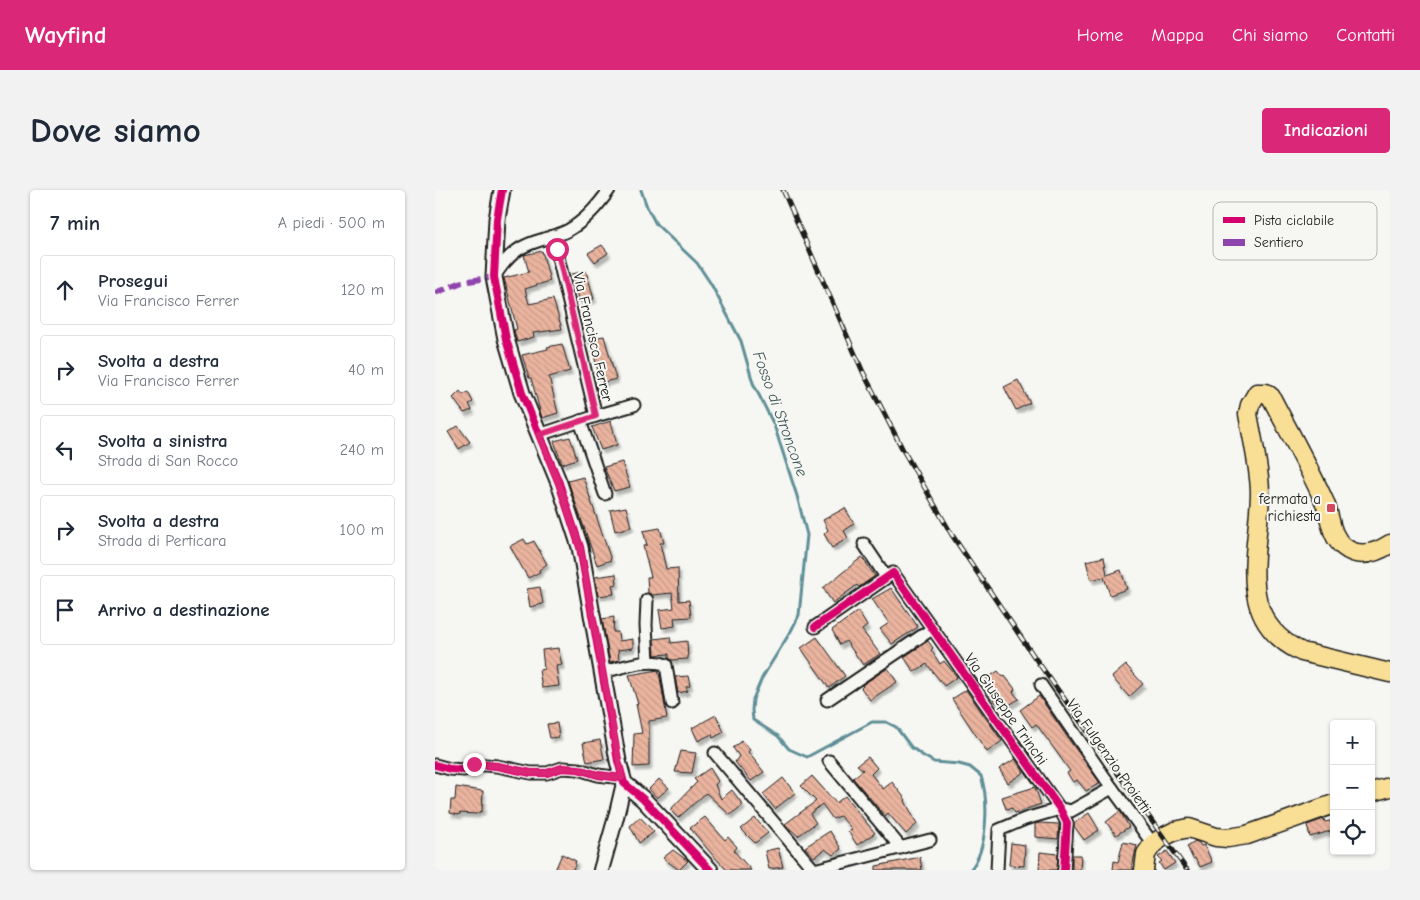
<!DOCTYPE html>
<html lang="it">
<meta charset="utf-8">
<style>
body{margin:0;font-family:"Comic Neue",sans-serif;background:#f2f2f3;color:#1f2937}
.controls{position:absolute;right:15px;bottom:15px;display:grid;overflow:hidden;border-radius:5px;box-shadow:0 1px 4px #0004}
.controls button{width:45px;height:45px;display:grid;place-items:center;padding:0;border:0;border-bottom:1px solid #e0e1e3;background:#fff;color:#1f2937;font:25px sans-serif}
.stop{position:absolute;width:15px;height:15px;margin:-11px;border:4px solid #db2777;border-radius:50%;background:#fff}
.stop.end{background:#db2777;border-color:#fff;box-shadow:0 1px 5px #0008}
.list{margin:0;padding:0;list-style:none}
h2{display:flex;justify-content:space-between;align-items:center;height:65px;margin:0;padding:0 20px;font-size:21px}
h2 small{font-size:16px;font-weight:400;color:#747a83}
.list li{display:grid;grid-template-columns:32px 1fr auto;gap:15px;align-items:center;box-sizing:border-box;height:70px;margin:0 10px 10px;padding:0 10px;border:1px solid #e0e1e3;border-radius:5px}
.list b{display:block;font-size:19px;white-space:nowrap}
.list p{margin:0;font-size:16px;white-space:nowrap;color:#747a83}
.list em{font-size:16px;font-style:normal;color:#747a83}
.icon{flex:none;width:28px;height:28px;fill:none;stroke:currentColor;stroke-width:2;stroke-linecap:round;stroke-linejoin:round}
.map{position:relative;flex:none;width:955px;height:680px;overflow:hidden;border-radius:5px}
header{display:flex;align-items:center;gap:30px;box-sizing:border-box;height:70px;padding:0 25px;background:#db2777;color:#fff}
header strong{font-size:24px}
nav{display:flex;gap:28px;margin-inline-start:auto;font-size:18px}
.intro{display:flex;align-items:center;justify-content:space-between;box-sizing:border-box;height:120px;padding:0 30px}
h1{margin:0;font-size:35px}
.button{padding:12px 22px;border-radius:5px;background:#db2777;color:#fff;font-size:18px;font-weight:700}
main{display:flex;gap:30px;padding:0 30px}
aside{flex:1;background:#fff;border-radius:5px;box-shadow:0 1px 4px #0004}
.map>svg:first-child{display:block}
</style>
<header>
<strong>Wayfind</strong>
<nav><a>Home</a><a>Mappa</a><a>Chi siamo</a><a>Contatti</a></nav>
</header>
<div class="intro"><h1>Dove siamo</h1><a class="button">Indicazioni</a></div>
<main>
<aside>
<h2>7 min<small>A piedi · 500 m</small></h2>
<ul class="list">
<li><svg class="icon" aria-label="ahead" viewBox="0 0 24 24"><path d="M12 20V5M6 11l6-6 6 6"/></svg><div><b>Prosegui</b><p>Via Francisco Ferrer</p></div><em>120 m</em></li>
<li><svg class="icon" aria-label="right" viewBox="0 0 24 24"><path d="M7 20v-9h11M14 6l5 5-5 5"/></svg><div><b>Svolta a destra</b><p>Via Francisco Ferrer</p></div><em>40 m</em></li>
<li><svg class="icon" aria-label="left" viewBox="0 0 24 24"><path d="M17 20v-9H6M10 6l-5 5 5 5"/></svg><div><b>Svolta a sinistra</b><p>Strada di San Rocco</p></div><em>240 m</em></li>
<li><svg class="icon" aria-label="right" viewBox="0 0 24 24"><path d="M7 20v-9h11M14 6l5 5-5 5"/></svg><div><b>Svolta a destra</b><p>Strada di Perticara</p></div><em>100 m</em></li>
<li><svg class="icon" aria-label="arrive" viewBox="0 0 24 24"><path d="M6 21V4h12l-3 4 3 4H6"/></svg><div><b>Arrivo a destinazione</b></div></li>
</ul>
</aside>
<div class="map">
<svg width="955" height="680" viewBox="0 0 955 680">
<defs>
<pattern id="building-back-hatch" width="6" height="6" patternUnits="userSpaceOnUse" patternTransform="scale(1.25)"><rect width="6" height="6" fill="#eab49f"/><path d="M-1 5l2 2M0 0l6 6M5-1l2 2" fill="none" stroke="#c89a88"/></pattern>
<filter id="shadow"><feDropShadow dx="2.5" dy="4" stdDeviation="1" flood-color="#0004"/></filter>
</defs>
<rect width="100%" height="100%" fill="#f6f6f2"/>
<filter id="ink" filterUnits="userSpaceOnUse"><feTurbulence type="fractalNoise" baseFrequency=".02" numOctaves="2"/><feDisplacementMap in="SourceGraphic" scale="10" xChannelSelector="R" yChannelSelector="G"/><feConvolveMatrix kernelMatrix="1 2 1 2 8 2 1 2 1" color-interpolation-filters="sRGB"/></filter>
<g filter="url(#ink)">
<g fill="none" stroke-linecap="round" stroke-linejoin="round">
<path stroke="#5f8f96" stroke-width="3" d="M 206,0 L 212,17 L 221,34 L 262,73 L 276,94 L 306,151 L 318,193 L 339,235 L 362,306 L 372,345 L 364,425 L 356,441 L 327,488 L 318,509 L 317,520 L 318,530 L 343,546 L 354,559 L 372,567 L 437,532 L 451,532 L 461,537 L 476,557 L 487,565 L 499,572 L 524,574 L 535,577 L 546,586 C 554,611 553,660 535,680"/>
</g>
<g fill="url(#building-back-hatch)" stroke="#1c1c1c" filter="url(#shadow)">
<path d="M 167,55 L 173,63 L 160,72 L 153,63 Z"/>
<path d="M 107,61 L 115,91 L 90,99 L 94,114 L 118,109 L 127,139 L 98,143 L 99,147 L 82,152 L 79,140 L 82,139 L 69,88 L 94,82 L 89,65 Z"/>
<path d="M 151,81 L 159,109 L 145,112 L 137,84 Z"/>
<path d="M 169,146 L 181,189 L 166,193 L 157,157 L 156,157 L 153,149 Z"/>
<path d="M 127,154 L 135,181 L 114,187 L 123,223 L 107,228 L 96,188 L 94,188 L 87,165 L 113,159 L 112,157 Z"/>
<path d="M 583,190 L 595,213 L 581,220 L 569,197 Z"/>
<path d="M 25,201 L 28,205 L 33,202 L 38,212 L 34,214 L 37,220 L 29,223 L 18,208 Z"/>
<path d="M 176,231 L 182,255 L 166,260 L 157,237 Z"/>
<path d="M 23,236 L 35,252 L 24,259 L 13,242 Z"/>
<path d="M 135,247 L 142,269 L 127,274 L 119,251 Z"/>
<path d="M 187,272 L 195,297 L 179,301 L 169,277 Z"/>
<path d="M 148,287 L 176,370 L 162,375 L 133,291 Z"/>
<path d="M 191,317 L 196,337 L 180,341 L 175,320 Z"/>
<path d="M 410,318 L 419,334 L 409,341 L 413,348 L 397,358 L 389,344 L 393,340 L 388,330 Z"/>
<path d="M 225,338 L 229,353 L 225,353 L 231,379 L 243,378 L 244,411 L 254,410 L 256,427 L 239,428 L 240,436 L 227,438 L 224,420 L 239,418 L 237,403 L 217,405 L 213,403 L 212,387 L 216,387 L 208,356 L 212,355 L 208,341 Z"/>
<path d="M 89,349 L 92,354 L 99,351 L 112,374 L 104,380 L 105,382 L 93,388 L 75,356 Z"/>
<path d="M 427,367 L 440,386 L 424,397 L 422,395 L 398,413 L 388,398 Z"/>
<path d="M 669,367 L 672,385 L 686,380 L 692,399 L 675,405 L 669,387 L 656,390 L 651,371 Z"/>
<path d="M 181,384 L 182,394 L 177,395 L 179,404 L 163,406 L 160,387 Z"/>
<path d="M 105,397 L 108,414 L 95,417 L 92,399 Z"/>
<path d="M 456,398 L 483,437 L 457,454 L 445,439 L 454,433 L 437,409 Z"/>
<path d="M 423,421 L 432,436 L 427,440 L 445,464 L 428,475 L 411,451 L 405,455 L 397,440 Z"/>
<path d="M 179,427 L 178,442 L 183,442 L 184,451 L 198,449 L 198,458 L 183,460 L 184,470 L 175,472 L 167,429 Z"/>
<path d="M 235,447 L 236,453 L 252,451 L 253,469 L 237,470 L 234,468 L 234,464 L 220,465 L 219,449 Z"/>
<path d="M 382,447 L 410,486 L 394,498 L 366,458 Z"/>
<path d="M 493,451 L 498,458 L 496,460 L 505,474 L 509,471 L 522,487 L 509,496 L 492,474 L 479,482 L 469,467 Z"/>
<path d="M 123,458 L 127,475 L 121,476 L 124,496 L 107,498 L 104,480 L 109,479 L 107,460 Z"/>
<path d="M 691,475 L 708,494 L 694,507 L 677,487 Z"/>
<path d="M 453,478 L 462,492 L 435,510 L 426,498 L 428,496 L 427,495 Z"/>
<path d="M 223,480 L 225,488 L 232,528 L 214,531 L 214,576 L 198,577 L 199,544 L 207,543 L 201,514 L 203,514 L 194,485 Z"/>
<path d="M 563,481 L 568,487 L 570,486 L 580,499 L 578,502 L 584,509 L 569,518 L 565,511 L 561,513 L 551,500 L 554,497 L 548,491 Z"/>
<path d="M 253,486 L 255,496 L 251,497 L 253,501 L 243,503 L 240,487 Z"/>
<path d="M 531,500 L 567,551 L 552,562 L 517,509 Z"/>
<path d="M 604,506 L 635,551 L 665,593 L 651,601 L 642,590 L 638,592 L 632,583 L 635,581 L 620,560 L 601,534 L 597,537 L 585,520 Z"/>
<path d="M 281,525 L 289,542 L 278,548 L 277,544 L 263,551 L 257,538 Z"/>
<path d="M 122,533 L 124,547 L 115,548 L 112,534 Z"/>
<path d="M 165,550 L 169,569 L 152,572 L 148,553 Z"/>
<path d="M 307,551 L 315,560 L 313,562 L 329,582 L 316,591 L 300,572 L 304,566 L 298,558 Z"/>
<path d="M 246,561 L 261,563 L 257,583 L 240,582 Z"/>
<path d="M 433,567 L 442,578 L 436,584 L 448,599 L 457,592 L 471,610 L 470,611 L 482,634 L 471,644 L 453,623 L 450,626 L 418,588 L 428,580 L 422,575 Z"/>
<path d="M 580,569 L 589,582 L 573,593 L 564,579 Z"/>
<path d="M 275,578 L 283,591 L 280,595 L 286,609 L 297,600 L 308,615 L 295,625 L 271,603 L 243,628 L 235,620 L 262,592 L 259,589 Z"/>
<path d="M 377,586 L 401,613 L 410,606 L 440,643 L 422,655 L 413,641 L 417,639 L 405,626 L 398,629 L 387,614 L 375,624 L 381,633 L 363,646 L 350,634 L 381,611 L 366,596 Z"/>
<path d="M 348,588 L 360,603 L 340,619 L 328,604 Z"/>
<path d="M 224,589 L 234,598 L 222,608 L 214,599 Z"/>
<path d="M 21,597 L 48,601 L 47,621 L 41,624 L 25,623 L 24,625 L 15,623 L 16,610 L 20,610 Z"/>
<path d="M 600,597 L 606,614 L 580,623 L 577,618 L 571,619 L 567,607 Z"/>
<path d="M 685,621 L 694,637 L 681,645 L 671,632 Z"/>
<path d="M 654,623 L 664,640 L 649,650 L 639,636 L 639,633 Z"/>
<path d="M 205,627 L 219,642 L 204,653 L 195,636 Z"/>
<path d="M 270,627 L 290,650 L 293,647 L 302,657 L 299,661 L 316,680 L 292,680 L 276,663 L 255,638 Z"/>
<path d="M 320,628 L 333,643 L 320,653 L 306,639 Z"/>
<path d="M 889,629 L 890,632 L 899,630 L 899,640 L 875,647 L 872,635 Z"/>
<path d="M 604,633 L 624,634 L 623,649 L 600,647 L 600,634 Z"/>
<path d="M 395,641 L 406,659 L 398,665 L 390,659 L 379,667 L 370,657 Z"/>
<path d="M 760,651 L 764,653 L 766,656 L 769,655 L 777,672 L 765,677 L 760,668 L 758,669 L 752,656 Z"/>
<path d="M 688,652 L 702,655 L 697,677 L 699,680 L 678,680 L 679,671 L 683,672 Z"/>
<path d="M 576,653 L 590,655 L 589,676 L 574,675 Z"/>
<path d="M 343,658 L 348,677 L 334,679 L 330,661 Z"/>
<path d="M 238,660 L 253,671 L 244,680 L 228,668 Z"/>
<path d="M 732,661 L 740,673 L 729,680 L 724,673 L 727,671 L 723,667 Z"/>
<path d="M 605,662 L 623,664 L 622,680 L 604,680 Z"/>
<path d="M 127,664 L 141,671 L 138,680 L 120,680 Z"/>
<path d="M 637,665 L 646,665 L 645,680 L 637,680 Z"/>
<path d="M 485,667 L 487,680 L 441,680 L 441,676 Z"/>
</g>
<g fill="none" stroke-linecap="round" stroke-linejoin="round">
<defs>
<g id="minor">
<path d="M 118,46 L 161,226"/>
<path d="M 59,87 C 67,74 77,61 92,55 C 105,49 120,47 132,41 C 150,31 163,16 174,0"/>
<path d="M 145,231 L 170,304"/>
<path d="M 104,245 L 161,226 L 199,215"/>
<path d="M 429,354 L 451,387"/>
<path d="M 212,410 L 211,435 L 213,472"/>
<path d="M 380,437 L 458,383 L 625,619 L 632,633 L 629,680"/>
<path d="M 168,482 C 185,478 215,467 231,475 L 237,513"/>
<path d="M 606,495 L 677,598 L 718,654"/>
<path d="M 392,510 L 497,439"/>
<path d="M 280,563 L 379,680"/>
<path d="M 394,571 L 466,658"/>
<path d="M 0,575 L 15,579 L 29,580 L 39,574 L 62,576 L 96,583 L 112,583 L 127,578 L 143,579 L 163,585 L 187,588"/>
<path d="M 379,680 L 495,650"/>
<path d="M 562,680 L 564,640 L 590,629 L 625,619 L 636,621 L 677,598"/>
</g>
<path id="tertiary" d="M 166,680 L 181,627 L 189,593"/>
<path id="secondary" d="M 67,0 L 62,29 L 59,87 L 71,149 L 87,203 L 124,293 L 145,357 L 183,571 L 189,593 L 208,609 L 275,680"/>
<g id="primary">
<path d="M 955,354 C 941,363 924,369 909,357 C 895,346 896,328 890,313 C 874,277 854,242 836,207 L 831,203 L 822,203 L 815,215 L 813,224 C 817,247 825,280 825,303 C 824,362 798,430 867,462 L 955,483"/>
<path d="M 936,602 L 955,597"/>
<path d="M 709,680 L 711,664 L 718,654 L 728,647 L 740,641 L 754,638 L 781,647 L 793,648 L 812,645 L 899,614"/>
</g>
</defs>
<use href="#minor" stroke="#1c1c1c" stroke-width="15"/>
<use href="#tertiary" stroke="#1c1c1c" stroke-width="18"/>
<use href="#secondary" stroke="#1c1c1c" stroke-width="19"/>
<use href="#primary" stroke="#1c1c1c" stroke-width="21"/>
<use href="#minor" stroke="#f6f6f2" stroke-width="11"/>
<use href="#tertiary" stroke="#f6f6f2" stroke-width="14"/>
<use href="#secondary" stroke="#f6f6f2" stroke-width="15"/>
<use href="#primary" stroke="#f9df96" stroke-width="18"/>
<defs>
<path id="rail" d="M 348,0 L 428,182 L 468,260 L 517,345 L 600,468 L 752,680"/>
</defs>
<use href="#rail" stroke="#1c1c1c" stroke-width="5"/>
<use href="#rail" stroke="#f6f6f2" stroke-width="3" stroke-dasharray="9" stroke-linecap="butt"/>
<path stroke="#8e44ad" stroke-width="6" stroke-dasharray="12 6" stroke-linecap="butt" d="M 0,103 L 27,92 L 59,87"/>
<defs>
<g id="cycleway">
<path d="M 67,0 L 62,29 L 59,87 L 71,149 L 87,203 L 124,293 L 145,357 L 183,571 L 189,593 L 208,609 L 275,680"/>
<path d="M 380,437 L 458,383 L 625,619 L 632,633 L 629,680"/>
<path d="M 0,575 L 15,579 L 29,580 L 39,574 L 62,576 L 96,583 L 112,583 L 127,578 L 143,579 L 163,585 L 187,588"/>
</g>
</defs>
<use href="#cycleway" stroke="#f6f6f2" stroke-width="11"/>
<use href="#cycleway" stroke="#d6006c" stroke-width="8"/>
</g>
</g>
<g fill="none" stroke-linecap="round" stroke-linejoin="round" filter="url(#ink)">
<path stroke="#db2777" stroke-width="6" d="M 39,574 L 62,576 L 96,583 L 112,583 L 127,578 L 143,579 L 163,585 L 187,588 L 145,357 L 124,294 L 104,245 L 161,226 L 122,59"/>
</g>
<rect fill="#d1495b" stroke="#f6f6f2" stroke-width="2" x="891" y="313" width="10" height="10" rx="2.5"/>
<g text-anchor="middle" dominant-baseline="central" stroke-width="4" stroke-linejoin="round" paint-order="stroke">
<g font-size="15" fill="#1c1c1c" stroke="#f6f6f2">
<text transform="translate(158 147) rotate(77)">Via Francisco Ferrer</text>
<text transform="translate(571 519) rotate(55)">Via Giuseppe Trinchi</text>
<text transform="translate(674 566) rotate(55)">Via Fulgenzio Proietti</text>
</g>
<g font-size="15" fill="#1c1c1c" stroke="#f6f6f2" text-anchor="end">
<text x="886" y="309">fermata a<tspan x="886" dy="17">richiesta</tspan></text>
</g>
<g font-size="16" font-style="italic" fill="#3e5659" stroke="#f6f6f2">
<text transform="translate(345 224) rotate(70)">Fosso di Stroncone</text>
</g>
</g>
<rect x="778" y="12" width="164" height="58" rx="8" fill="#f6f6f2" stroke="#b5b5b2" stroke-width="1"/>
<rect x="788" y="27" width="22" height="6" fill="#d6006c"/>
<rect x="788" y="49" width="22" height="7" fill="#8e44ad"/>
<g font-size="14" fill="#1c1c1c">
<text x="819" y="35">Pista ciclabile</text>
<text x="819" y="57">Sentiero</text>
</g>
</svg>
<div class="controls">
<button>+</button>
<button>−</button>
<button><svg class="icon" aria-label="locate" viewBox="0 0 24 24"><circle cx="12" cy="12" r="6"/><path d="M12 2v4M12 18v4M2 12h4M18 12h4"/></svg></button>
</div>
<div class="stop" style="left:122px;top:59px"></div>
<div class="stop end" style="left:39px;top:574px"></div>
</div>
</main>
